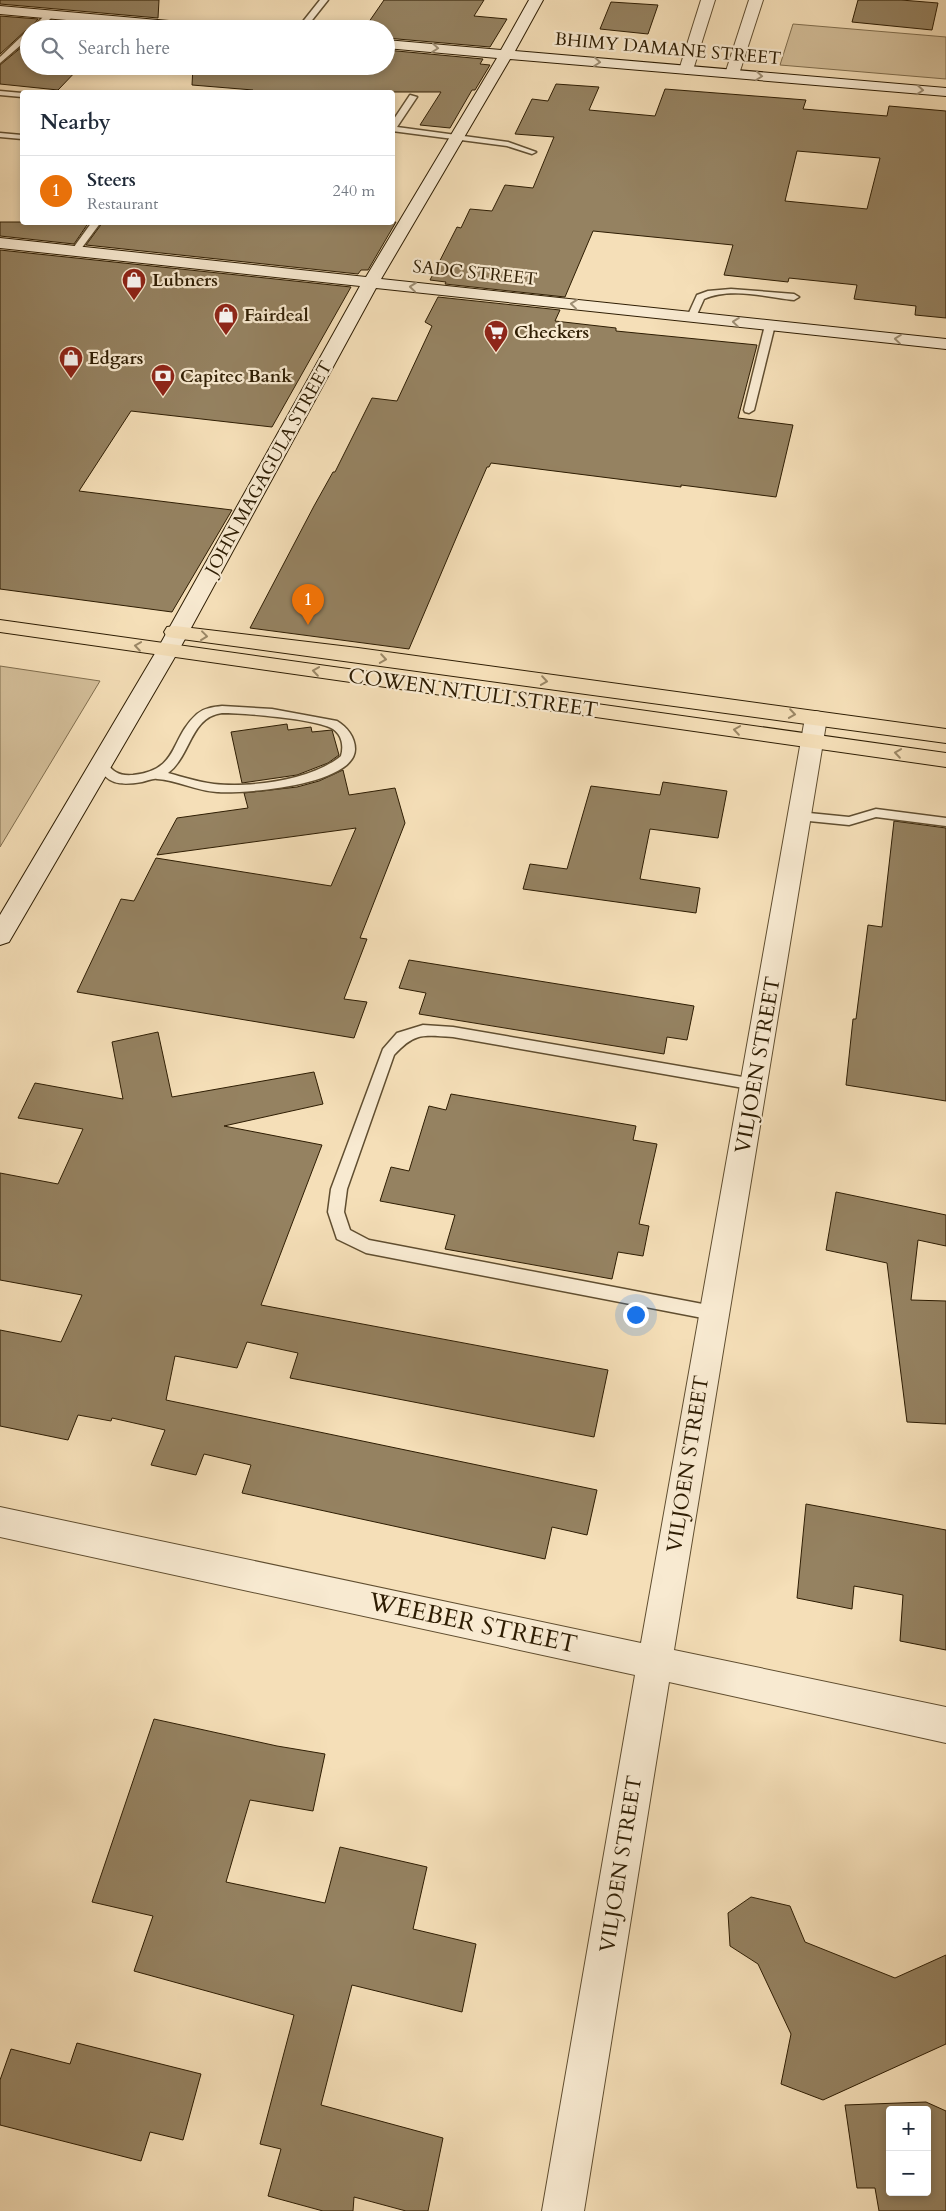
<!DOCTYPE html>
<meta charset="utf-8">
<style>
body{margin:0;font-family:Cardo,serif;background:#f2f2f3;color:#1f2937}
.controls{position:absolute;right:15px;bottom:15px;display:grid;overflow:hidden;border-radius:5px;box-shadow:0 2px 8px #0003}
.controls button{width:45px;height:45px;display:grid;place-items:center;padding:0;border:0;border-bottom:1px solid #e0e1e3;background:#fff;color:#1f2937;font:25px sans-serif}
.you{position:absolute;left:635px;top:1314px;width:18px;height:18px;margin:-12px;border:4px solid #fff;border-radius:50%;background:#1a73e8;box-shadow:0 0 0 8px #1a73e833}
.badge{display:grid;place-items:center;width:32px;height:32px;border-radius:50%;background:#8f2418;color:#fff;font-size:16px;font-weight:700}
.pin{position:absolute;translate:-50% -41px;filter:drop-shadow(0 1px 2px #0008)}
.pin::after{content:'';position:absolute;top:26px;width:18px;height:15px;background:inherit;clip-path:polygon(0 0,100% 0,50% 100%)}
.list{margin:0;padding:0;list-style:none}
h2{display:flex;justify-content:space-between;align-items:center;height:65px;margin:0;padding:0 20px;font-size:21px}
h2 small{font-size:16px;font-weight:400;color:#747a83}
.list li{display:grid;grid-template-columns:32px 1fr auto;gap:15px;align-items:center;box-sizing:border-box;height:70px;padding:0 20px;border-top:1px solid #e0e1e3}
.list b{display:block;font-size:19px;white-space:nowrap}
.list p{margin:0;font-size:16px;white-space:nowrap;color:#747a83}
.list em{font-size:16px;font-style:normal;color:#747a83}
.icon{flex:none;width:28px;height:28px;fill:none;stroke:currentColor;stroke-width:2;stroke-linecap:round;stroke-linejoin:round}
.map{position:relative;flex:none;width:946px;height:2211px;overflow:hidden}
.search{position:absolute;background:#fff;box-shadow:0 2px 8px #0003;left:20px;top:20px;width:375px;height:55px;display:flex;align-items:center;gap:12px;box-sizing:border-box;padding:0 18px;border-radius:28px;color:#747a83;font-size:19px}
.panel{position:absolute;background:#fff;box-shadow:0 2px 8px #0003;left:20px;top:90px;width:375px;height:135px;border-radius:5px}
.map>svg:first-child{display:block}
</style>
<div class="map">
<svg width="946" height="2211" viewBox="0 0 946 2211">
<rect width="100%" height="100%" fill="#f5dfb8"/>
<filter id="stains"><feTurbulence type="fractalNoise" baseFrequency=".004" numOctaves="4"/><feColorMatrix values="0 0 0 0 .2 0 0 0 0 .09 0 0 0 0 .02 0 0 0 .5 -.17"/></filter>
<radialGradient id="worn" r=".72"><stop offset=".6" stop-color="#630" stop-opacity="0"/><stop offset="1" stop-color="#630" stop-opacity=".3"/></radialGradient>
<g fill="#d3be99" stroke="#806e4e">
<path d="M 793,24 L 946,37 L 946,79 L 780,65 Z"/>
<path d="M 0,666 L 100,681 L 0,847 Z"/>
</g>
<g fill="#958261" stroke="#2e1d03" fill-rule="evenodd">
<path d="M 0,0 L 159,0 L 158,18 L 0,4 Z"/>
<path d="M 384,0 L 484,0 L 474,16 L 507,19 L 490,47 L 386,38 L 386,29 L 364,29 Z"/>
<path d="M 858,0 L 901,0 L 938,3 L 932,30 L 852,22 Z"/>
<path d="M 611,2 L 658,5 L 648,34 L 600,29 Z"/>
<path d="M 0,16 L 38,19 L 29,30 L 25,31 L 0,54 Z"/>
<path d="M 51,20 L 142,29 L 43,29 Z"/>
<path d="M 29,41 L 29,66 L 81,66 L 58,90 L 0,84 L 0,65 Z"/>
<path d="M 386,50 L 483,59 L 480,64 L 490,65 L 475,90 L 472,90 L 450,128 L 420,125 L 441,92 L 251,92 L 253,90 L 192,85 L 193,66 L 386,66 Z"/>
<path d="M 556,84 L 599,87 L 589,110 L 655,116 L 665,89 L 806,100 L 803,109 L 887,116 L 889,106 L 946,111 L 946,318 L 915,315 L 916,306 L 854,299 L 857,285 L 789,278 L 788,282 L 724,275 L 733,245 L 593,231 L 565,297 L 445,284 L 446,282 L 430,280 L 457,227 L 461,228 L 470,209 L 492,211 L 505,185 L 533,188 L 554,137 L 515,134 L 532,99 L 548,101 ZM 797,151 L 880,158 L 867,209 L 785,201 Z"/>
<path d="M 0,222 L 89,222 L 74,244 L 0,236 Z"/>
<path d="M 103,222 L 396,222 L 368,270 L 361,270 L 358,274 L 86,245 Z"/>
<path d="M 0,250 L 351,287 L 272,427 L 131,411 L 79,491 L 232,510 L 172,612 L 0,589 Z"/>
<path d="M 438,297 L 560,310 L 555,321 L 616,328 L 616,331 L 757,345 L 738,418 L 793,425 L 776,497 L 681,485 L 681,487 L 491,463 L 489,467 L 487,467 L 460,529 L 409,649 L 250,628 L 314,506 L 333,472 L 335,472 L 372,398 L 397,401 L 432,326 L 425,322 Z"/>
<path d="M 287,724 L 288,730 L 311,727 L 312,732 L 332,730 L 339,755 L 328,763 L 297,775 L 242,783 L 231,732 Z"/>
<path d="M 343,770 L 349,795 L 395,788 L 405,823 L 360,938 L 367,939 L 344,999 L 367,1002 L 354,1038 L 77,992 L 121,899 L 134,901 L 156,858 L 331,886 L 356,828 L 157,855 L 177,818 L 248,808 L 244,793 L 297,787 L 319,781 Z"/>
<path d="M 663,782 L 727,791 L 718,838 L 650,829 L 640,879 L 700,888 L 696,913 L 523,889 L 530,864 L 567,869 L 591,786 L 660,795 Z"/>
<path d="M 894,821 L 946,828 L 946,1101 L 846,1085 L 853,1019 L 856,1019 L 868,925 L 882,927 Z"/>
<path d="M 409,960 L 694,1006 L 687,1040 L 667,1037 L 664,1054 L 419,1014 L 426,993 L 399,988 Z"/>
<path d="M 158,1032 L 172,1097 L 314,1072 L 323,1104 L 224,1126 L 322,1145 L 261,1305 L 608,1370 L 594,1437 L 290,1378 L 298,1353 L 247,1342 L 237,1368 L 175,1356 L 166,1400 L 597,1490 L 587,1535 L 552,1527 L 545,1559 L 242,1493 L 251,1465 L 204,1454 L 196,1475 L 151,1465 L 165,1430 L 112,1418 L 111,1421 L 78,1415 L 68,1440 L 0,1426 L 0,1330 L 61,1342 L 82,1295 L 0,1280 L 0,1173 L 58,1184 L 83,1129 L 18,1118 L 35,1083 L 123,1099 L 112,1042 Z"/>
<path d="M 451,1094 L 636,1126 L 633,1140 L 657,1144 L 639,1224 L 649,1226 L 643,1256 L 618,1252 L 612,1279 L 445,1249 L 455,1215 L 380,1201 L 391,1167 L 409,1171 L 429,1106 L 446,1110 Z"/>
<path d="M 836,1192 L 946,1215 L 946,1246 L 918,1240 L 911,1300 L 946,1301 L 946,1424 L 907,1422 L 887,1263 L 826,1250 Z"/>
<path d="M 806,1504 L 946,1530 L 946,1650 L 900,1641 L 903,1595 L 854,1586 L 852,1609 L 797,1598 Z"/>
<path d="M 154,1719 L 277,1746 L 325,1754 L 313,1811 L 250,1800 L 226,1882 L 325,1903 L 340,1847 L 427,1867 L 413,1929 L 476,1944 L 462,2012 L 352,1985 L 321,2105 L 443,2138 L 428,2211 L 406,2211 L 354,2197 L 353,2211 L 323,2211 L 268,2196 L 281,2149 L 260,2144 L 294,2015 L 134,1971 L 153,1916 L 92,1902 Z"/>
<path d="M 751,1897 L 790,1906 L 805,1942 L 895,1978 L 946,1955 L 946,2044 L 823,2100 L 781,2084 L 791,2034 L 758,1964 L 730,1946 L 728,1913 Z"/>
<path d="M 77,2043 L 201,2074 L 183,2140 L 150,2132 L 141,2161 L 0,2125 L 0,2080 L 11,2049 L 70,2064 Z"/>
<path d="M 926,2102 L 946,2111 L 946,2211 L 879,2211 L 875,2188 L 857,2188 L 845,2105 ZM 890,2110 L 927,2110 L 927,2192 L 890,2192 Z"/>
</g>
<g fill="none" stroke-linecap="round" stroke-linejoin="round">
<defs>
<g id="lane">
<path d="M 320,0 L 328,0 L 305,29 L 297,29 Z"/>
<path d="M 47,13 L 54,15 L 40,29 L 31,29 Z"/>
<path d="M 26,32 L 29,32 L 29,38 L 0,63 L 0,57 Z"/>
<path d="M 0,91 L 22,93 L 22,97 L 0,95 Z"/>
<path d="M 410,95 L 417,97 L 397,127 L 508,142 L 536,152 L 532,154 L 507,146 L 392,131 L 392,122 Z"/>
<path d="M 0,133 L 22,135 L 22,139 L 0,137 Z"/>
<path d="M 92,222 L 101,222 L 78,253 L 72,253 L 71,251 Z"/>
<path d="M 731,289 L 794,294 L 799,297 L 794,300 C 767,297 730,287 704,299 L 695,319 L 692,320 L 687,317 L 697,295 L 708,291 Z"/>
<path d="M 770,322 L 775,325 L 754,410 L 749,413 L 745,412 L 744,410 L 765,325 Z"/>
<path d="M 222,706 L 272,709 L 337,721 C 347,727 355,737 355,749 C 355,785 244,794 217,792 C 197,791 176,780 157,779 C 153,778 147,781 142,782 C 118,786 108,784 94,763 L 96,760 L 104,760 C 113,772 118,776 133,775 C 180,770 169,739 197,714 C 204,708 213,707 222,706 ZM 222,713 C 243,713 318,719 333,729 C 342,735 344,746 341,756 C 312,780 250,788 214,784 C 198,782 183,777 168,773 C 191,756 190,717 222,713 Z"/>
<path d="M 876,809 L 946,818 L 946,826 L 876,817 L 849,825 L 799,820 L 793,816 L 799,812 L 849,817 Z"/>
<path d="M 423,1025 L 453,1027 L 760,1080 L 762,1084 L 760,1088 L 755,1090 L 453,1037 C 423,1035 415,1032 394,1055 L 347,1189 L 344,1212 L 350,1230 L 369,1240 L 713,1306 L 719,1308 L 721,1313 L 719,1318 L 713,1320 L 366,1253 L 337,1239 L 328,1212 L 331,1189 L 383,1049 L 397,1033 Z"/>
</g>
<g id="street">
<path d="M 701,0 L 715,0 L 693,70 L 686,74 L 679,70 Z"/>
<path d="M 749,0 L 763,0 L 739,74 L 737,77 L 727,77 L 725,74 Z"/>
<path d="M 816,711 L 824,713 L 827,718 L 674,1650 L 946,1707 L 946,1743 L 669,1682 L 584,2211 L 542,2211 L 635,1675 L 0,1537 L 0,1507 L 641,1643 L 805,718 L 808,713 Z"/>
</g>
<g id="secondary">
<path d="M 529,0 L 543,0 L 515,51 L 946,88 L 946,96 L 510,59 L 381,279 L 946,339 L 946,349 L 376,288 L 179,650 L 9,942 L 0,945 L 0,915 L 157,650 L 360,286 L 0,248 L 0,238 L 366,277 L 497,58 L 386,48 L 386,40 L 501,50 Z"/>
<path d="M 0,6 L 214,25 L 221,29 L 166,29 L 0,14 Z"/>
</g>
<g id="highway">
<path d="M 0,620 L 946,753 L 946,767 L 0,632 Z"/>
<path d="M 175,626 L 358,648 L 946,729 L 946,743 L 167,637 L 164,632 L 167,627 Z"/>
</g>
</defs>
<use href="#lane" stroke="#604e30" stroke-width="3"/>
<use href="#street" stroke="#604e30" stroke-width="2"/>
<use href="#secondary" stroke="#2e1d03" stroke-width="2"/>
<use href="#highway" stroke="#2e1d03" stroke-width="2"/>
<use href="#lane" fill="#f8ead1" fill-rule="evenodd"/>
<use href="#street" fill="#f8ead1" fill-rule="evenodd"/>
<use href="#secondary" fill="#f8ead1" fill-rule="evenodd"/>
<use href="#highway" fill="#f5dfb8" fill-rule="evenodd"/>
</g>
<defs><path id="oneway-chevron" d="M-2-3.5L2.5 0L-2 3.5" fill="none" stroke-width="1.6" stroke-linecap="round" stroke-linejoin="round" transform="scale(1.25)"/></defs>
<g stroke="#9d8e74">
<use href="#oneway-chevron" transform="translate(435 48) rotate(5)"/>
<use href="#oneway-chevron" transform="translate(597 62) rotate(5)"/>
<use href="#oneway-chevron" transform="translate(759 76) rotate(5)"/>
<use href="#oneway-chevron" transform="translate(920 90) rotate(5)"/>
<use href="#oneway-chevron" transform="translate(413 287) rotate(-174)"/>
<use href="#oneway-chevron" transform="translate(574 304) rotate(-174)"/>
<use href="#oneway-chevron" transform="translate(736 322) rotate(-174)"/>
<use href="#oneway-chevron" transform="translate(898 339) rotate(-174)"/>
</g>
<g stroke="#9b8867">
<use href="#oneway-chevron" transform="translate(204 636) rotate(7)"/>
<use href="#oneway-chevron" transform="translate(138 646) rotate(-172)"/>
<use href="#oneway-chevron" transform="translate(383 659) rotate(9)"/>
<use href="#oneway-chevron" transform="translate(316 671) rotate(-172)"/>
<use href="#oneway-chevron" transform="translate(544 681) rotate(8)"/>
<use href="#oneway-chevron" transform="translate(792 714) rotate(8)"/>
<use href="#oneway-chevron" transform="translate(737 730) rotate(-172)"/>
<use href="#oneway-chevron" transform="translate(898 753) rotate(-172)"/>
</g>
<defs>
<symbol id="shop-pin" viewBox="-11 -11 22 30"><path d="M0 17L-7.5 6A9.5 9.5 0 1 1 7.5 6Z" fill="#8f2418" stroke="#f8ead1"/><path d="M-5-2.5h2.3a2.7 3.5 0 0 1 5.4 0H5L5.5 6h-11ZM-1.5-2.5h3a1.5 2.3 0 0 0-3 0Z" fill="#fff"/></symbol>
<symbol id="supermarket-pin" viewBox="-11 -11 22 30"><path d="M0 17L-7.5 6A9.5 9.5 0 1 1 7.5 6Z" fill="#8f2418" stroke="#f8ead1"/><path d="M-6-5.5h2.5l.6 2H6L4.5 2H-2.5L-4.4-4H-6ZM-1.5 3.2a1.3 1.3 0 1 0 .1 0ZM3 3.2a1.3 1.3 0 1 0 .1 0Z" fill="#fff"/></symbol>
<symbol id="bank-pin" viewBox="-11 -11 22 30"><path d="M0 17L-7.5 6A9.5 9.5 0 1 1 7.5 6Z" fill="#8f2418" stroke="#f8ead1"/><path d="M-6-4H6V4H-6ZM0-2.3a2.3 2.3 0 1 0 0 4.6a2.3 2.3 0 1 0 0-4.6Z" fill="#fff"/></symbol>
</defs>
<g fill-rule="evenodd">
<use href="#shop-pin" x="120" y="266" width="28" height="38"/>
<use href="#shop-pin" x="212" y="301" width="28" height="38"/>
<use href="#supermarket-pin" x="482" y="318" width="28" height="38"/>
<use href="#shop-pin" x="57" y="344" width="28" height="38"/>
<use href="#bank-pin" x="149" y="362" width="28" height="38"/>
</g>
<g text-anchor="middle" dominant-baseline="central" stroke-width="4.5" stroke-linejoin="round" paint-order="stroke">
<g font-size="18" fill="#2e1d03" stroke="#f8ead1">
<text transform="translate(668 49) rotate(5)">BHIMY DAMANE STREET</text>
<text transform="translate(475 273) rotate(6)">SADC STREET</text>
<text transform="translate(269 468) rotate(-61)">JOHN MAGAGULA STREET</text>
</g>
<g font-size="18" font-weight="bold" fill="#2e1d03" stroke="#f8ead1" text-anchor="start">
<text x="152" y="280">Lubners</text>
<text x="244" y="315">Fairdeal</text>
<text x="514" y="332">Checkers</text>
<text x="88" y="358">Edgars</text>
<text x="180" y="376">Capitec Bank</text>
</g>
<g font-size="21" fill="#2e1d03" stroke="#f8ead1">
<text transform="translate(473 693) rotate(8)">COWEN NTULI STREET</text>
<text transform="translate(758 1065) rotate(-80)">VILJOEN STREET</text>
<text transform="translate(688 1464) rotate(-81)">VILJOEN STREET</text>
<text transform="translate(621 1864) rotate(-81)">VILJOEN STREET</text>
</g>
<g font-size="25" fill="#2e1d03" stroke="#f8ead1">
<text transform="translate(473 1623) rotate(12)">WEEBER STREET</text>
</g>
</g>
<rect width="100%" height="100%" filter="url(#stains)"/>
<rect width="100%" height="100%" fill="url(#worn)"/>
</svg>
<div class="controls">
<button>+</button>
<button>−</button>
</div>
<div class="you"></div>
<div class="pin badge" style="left:308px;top:625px;background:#e8710a">1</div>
<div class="search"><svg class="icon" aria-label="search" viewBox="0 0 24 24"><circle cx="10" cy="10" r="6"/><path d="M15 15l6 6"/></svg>Search here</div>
<section class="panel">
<h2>Nearby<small></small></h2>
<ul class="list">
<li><span class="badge" style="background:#e8710a">1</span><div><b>Steers</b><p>Restaurant</p></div><em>240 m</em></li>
</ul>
</section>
</div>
